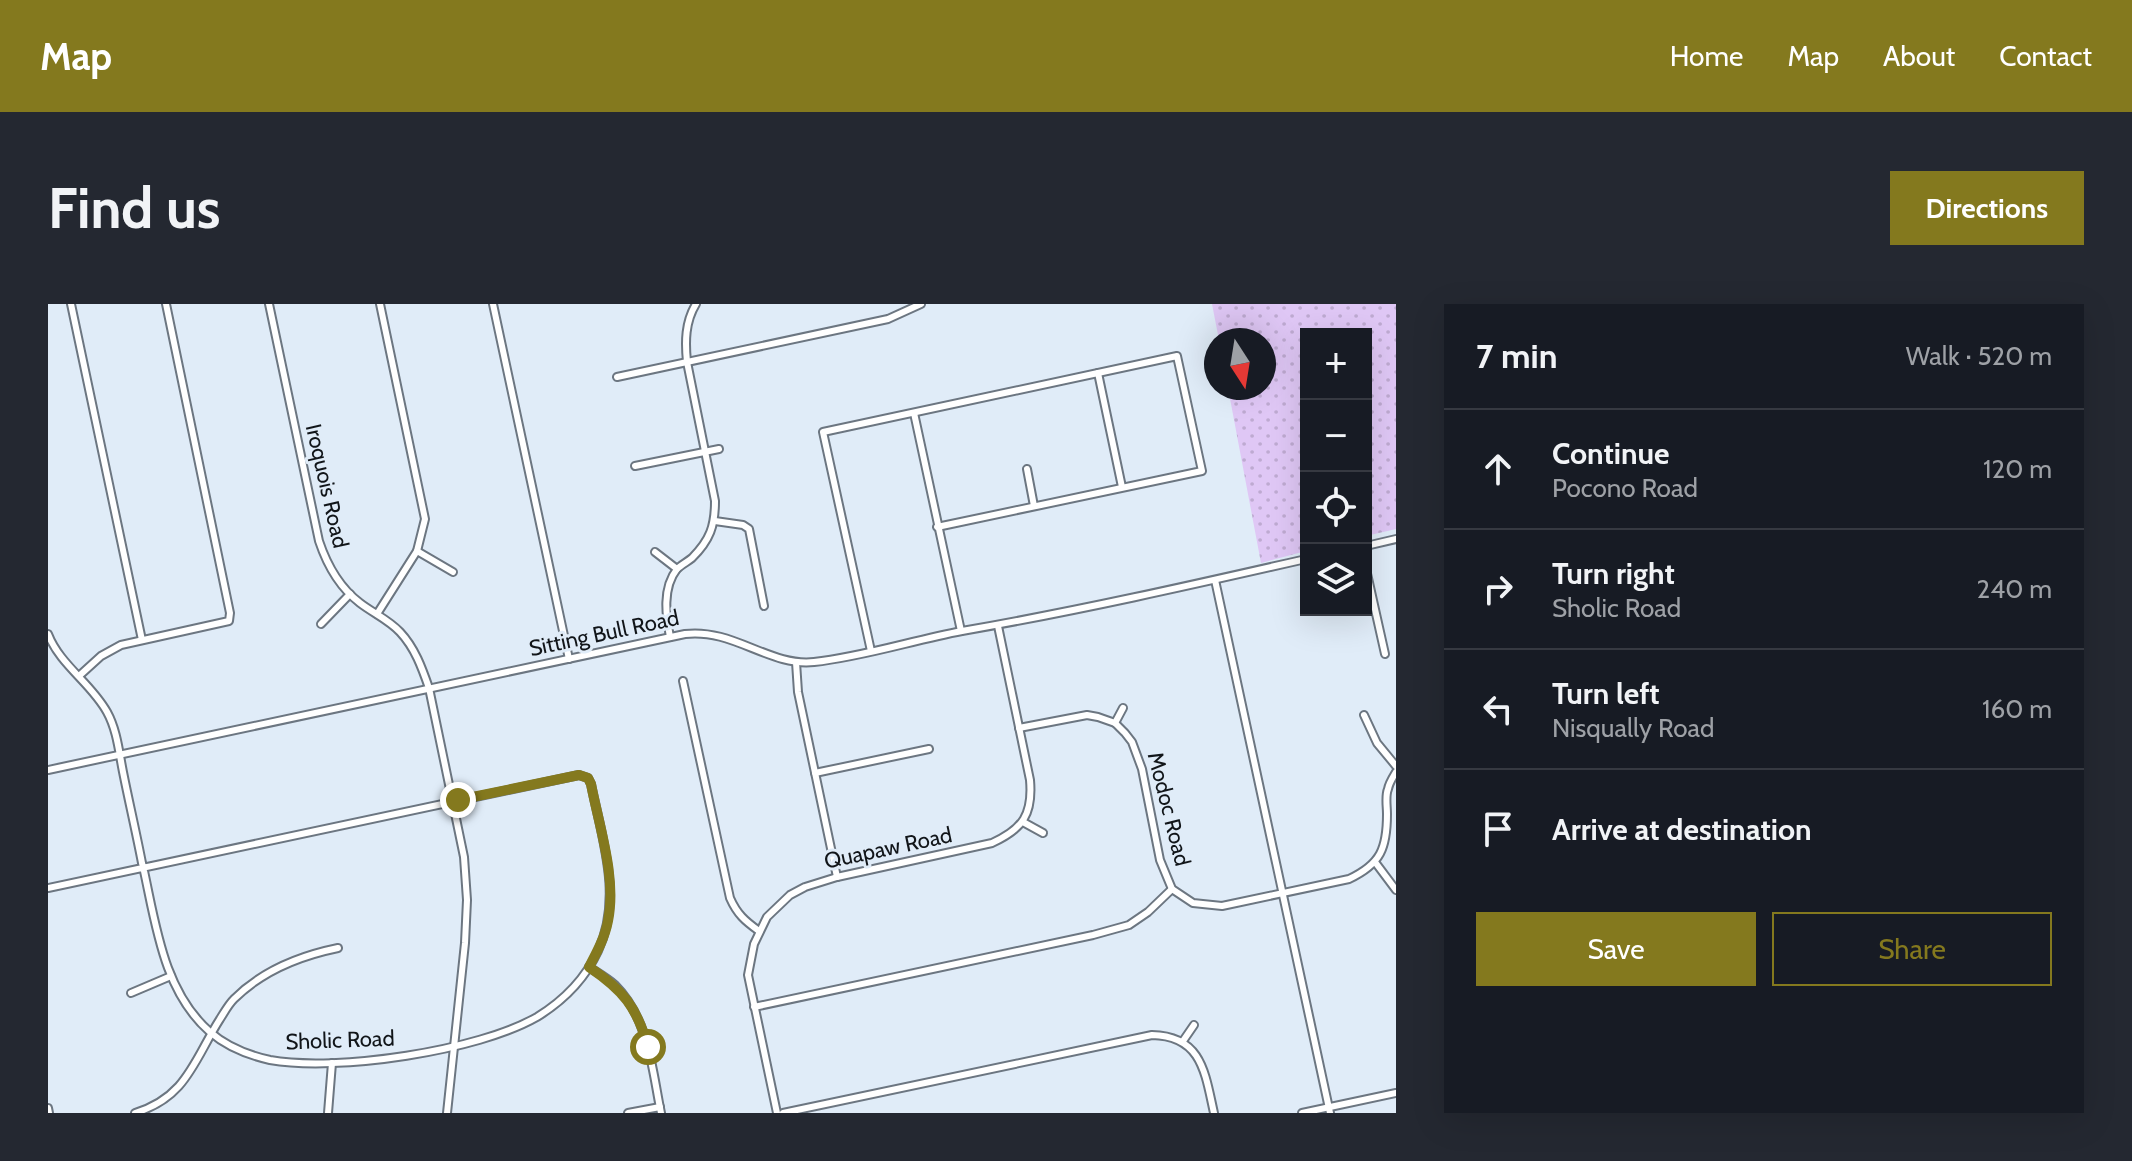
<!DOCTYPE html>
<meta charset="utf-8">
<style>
body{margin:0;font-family:Cabin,sans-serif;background:#242831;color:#f1f3f6}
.controls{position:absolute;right:24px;top:24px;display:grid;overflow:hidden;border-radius:0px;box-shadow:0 8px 32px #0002}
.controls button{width:72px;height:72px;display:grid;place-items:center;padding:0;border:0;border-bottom:2px solid #363941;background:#171b24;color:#f1f3f6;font:40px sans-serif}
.compass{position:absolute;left:1156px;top:24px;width:72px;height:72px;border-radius:50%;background:#171b24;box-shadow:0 8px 32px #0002;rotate:168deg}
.stop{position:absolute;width:24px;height:24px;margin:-18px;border:6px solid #84791e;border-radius:50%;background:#fff}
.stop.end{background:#84791e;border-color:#fff;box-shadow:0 2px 8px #0008}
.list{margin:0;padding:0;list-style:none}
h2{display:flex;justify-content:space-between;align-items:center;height:104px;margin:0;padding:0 32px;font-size:34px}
h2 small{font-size:26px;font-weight:400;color:#9ea1a6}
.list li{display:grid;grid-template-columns:52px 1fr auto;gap:24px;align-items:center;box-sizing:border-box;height:120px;padding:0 32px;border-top:2px solid #363941}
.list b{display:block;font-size:30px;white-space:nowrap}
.list p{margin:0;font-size:26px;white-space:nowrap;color:#9ea1a6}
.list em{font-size:26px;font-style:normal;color:#9ea1a6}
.actions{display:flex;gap:16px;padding:24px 32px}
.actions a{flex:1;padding:18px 0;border:2px solid #84791e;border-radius:0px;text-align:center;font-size:28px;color:#84791e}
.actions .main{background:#84791e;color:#fff}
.icon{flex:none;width:44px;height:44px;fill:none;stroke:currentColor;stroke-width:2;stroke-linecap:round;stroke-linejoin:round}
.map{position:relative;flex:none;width:1348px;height:809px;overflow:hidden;border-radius:0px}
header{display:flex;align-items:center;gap:48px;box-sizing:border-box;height:112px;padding:0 40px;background:#84791e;color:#fff}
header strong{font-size:38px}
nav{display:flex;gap:44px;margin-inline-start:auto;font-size:28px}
.intro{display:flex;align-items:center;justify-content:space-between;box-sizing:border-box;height:192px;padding:0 48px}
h1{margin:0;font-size:56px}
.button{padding:20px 36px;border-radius:0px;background:#84791e;color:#fff;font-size:28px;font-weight:700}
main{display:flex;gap:48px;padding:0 48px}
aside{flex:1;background:#171b24;border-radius:0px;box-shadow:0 8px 32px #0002}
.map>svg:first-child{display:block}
</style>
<header>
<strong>Map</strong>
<nav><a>Home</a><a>Map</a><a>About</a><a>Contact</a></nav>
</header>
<div class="intro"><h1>Find us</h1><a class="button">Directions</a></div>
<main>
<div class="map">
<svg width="1348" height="809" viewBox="0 0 1348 809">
<defs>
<pattern id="grass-dots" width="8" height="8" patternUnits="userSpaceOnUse" patternTransform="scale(2)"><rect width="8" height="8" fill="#dfc7f5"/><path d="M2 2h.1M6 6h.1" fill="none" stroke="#beaad1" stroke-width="1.8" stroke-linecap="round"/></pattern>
</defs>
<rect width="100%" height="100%" fill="#e0ecf8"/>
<path fill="url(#grass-dots)" d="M 1164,0 L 1348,0 L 1348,225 L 1318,232 L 1318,30 L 1258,30 L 1258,247 L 1213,259 L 1180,84 L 1216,84 L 1216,36 L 1171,36 Z"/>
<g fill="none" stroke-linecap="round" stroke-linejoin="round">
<defs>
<g id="minor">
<path d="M 23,0 L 94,336"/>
<path d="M 221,0 L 271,237 C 279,261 291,283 312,299 C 325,309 341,316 352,328 C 367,344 374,364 381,384 L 416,553 L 419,596 L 417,639 L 399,809"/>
<path d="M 445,0 L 521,355"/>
<path d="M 1050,69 L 1074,183"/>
<path d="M 569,73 L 840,15 L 873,0"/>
<path d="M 866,109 L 913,327"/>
<path d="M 587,162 L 671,145"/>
<path d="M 979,165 L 986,202"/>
<path d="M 667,217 L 695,221 L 701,225 L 716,302"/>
<path d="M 1318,242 L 1348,235"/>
<path d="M 369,247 L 405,268"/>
<path d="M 607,248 L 629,265"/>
<path d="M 1318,265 L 1337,350"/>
<path d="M 1167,276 L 1282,809"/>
<path d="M 329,310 L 369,247 L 377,215 L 332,0"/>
<path d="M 273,320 L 302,290"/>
<path d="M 0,330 C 12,361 43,379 59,408 C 69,426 71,448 75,468 C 81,498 88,528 94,559 L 96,567 C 108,622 116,688 162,728 C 178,742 200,751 222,756 C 289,768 430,747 489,713 C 515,697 537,675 550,647 C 575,593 554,535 543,480 L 540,474 L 531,471 L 0,584"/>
<path d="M 622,333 C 618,312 614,284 629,265 C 633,261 639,258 644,254 C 662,236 667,222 667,197 L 639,58 C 637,38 637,18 648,0"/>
<path d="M 823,347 L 775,128 L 1129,52 L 1154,167 L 889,223"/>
<path d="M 748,358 L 750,388 L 789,573"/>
<path d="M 31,372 L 53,352 L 73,341 L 181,317 L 182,309 L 118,0"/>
<path d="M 635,377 L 682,594 C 689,610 697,617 711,627"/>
<path d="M 1316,411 L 1329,439 L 1348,462"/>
<path d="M 1067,419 L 1075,404"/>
<path d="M 971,424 L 1039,411 L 1050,413 L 1067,419 L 1077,429 L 1084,438 L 1094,465 L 1112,556 L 1124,585 L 1145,599 L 1174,602 L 1301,575 C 1333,560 1339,544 1339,510 C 1339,502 1337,492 1340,485 C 1341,479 1345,473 1348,468"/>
<path d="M 0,466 L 637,330 C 685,324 722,363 766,358 C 814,353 866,336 914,327 C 1029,307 1144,281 1258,255"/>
<path d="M 767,469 L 881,445"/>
<path d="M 975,518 L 995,529"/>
<path d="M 1327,558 L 1348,586"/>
<path d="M 541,663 C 550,669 559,674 567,681 C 601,715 604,765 613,809"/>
<path d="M 83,689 L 123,672"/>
<path d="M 706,703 L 1045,631 L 1081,621 L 1100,608 L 1124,585"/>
<path d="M 1135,737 L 1146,721"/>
<path d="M 0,804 L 1,809"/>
<path d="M 87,809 C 139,793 146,756 172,715 C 176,709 180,701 186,695 C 215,666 251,652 290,644"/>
<path d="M 280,809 L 284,759"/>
<path d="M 580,809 L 612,803"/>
<path d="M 729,809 L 700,671 L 706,640 L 719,613 L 742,591 L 757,583 L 789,573 L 944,539 C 975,525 985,510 982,476 L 950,322"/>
<path d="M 735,809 L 1104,731 C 1154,732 1157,769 1166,809"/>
<path d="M 1254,809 L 1348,789"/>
</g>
</defs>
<use href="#minor" stroke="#6c7681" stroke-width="10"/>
<use href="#minor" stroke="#fff" stroke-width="6"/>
</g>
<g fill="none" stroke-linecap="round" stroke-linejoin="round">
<path stroke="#84791e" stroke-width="10" d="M 410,496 L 531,471 L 540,474 L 543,480 C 551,522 569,574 560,617 C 557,633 549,648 541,663 C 575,686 589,703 600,743"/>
</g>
<g text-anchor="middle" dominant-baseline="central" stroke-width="6" stroke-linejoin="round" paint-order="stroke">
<g font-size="22" fill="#111519" stroke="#e0ecf8">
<text transform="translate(279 182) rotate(77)">Iroquois Road</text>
<text transform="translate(556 329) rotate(-12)">Sitting Bull Road</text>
<text transform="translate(1121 505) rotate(76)">Modoc Road</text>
<text transform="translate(840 544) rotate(-12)">Quapaw Road</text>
<text transform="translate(292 736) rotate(-2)">Sholic Road</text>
</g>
</g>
</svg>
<div class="controls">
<button>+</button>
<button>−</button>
<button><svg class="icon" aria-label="locate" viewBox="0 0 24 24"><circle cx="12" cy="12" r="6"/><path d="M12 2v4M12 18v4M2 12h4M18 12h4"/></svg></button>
<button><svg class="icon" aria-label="layers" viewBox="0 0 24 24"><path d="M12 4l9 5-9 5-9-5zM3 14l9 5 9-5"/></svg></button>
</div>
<svg class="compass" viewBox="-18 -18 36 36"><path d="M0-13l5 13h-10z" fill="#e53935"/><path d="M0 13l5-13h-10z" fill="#9ea1a6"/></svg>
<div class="stop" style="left:600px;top:743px"></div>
<div class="stop end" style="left:410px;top:496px"></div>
</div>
<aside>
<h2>7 min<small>Walk · 520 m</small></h2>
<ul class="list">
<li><svg class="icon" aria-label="ahead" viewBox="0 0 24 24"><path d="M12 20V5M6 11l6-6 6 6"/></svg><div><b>Continue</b><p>Pocono Road</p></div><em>120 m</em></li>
<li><svg class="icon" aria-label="right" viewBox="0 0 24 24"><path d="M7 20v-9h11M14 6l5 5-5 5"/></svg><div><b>Turn right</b><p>Sholic Road</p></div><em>240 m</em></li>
<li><svg class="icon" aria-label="left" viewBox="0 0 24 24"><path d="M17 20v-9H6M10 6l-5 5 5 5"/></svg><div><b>Turn left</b><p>Nisqually Road</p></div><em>160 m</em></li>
<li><svg class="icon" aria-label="arrive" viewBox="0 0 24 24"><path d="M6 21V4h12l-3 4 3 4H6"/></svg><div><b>Arrive at destination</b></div></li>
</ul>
<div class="actions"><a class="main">Save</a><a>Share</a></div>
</aside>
</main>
